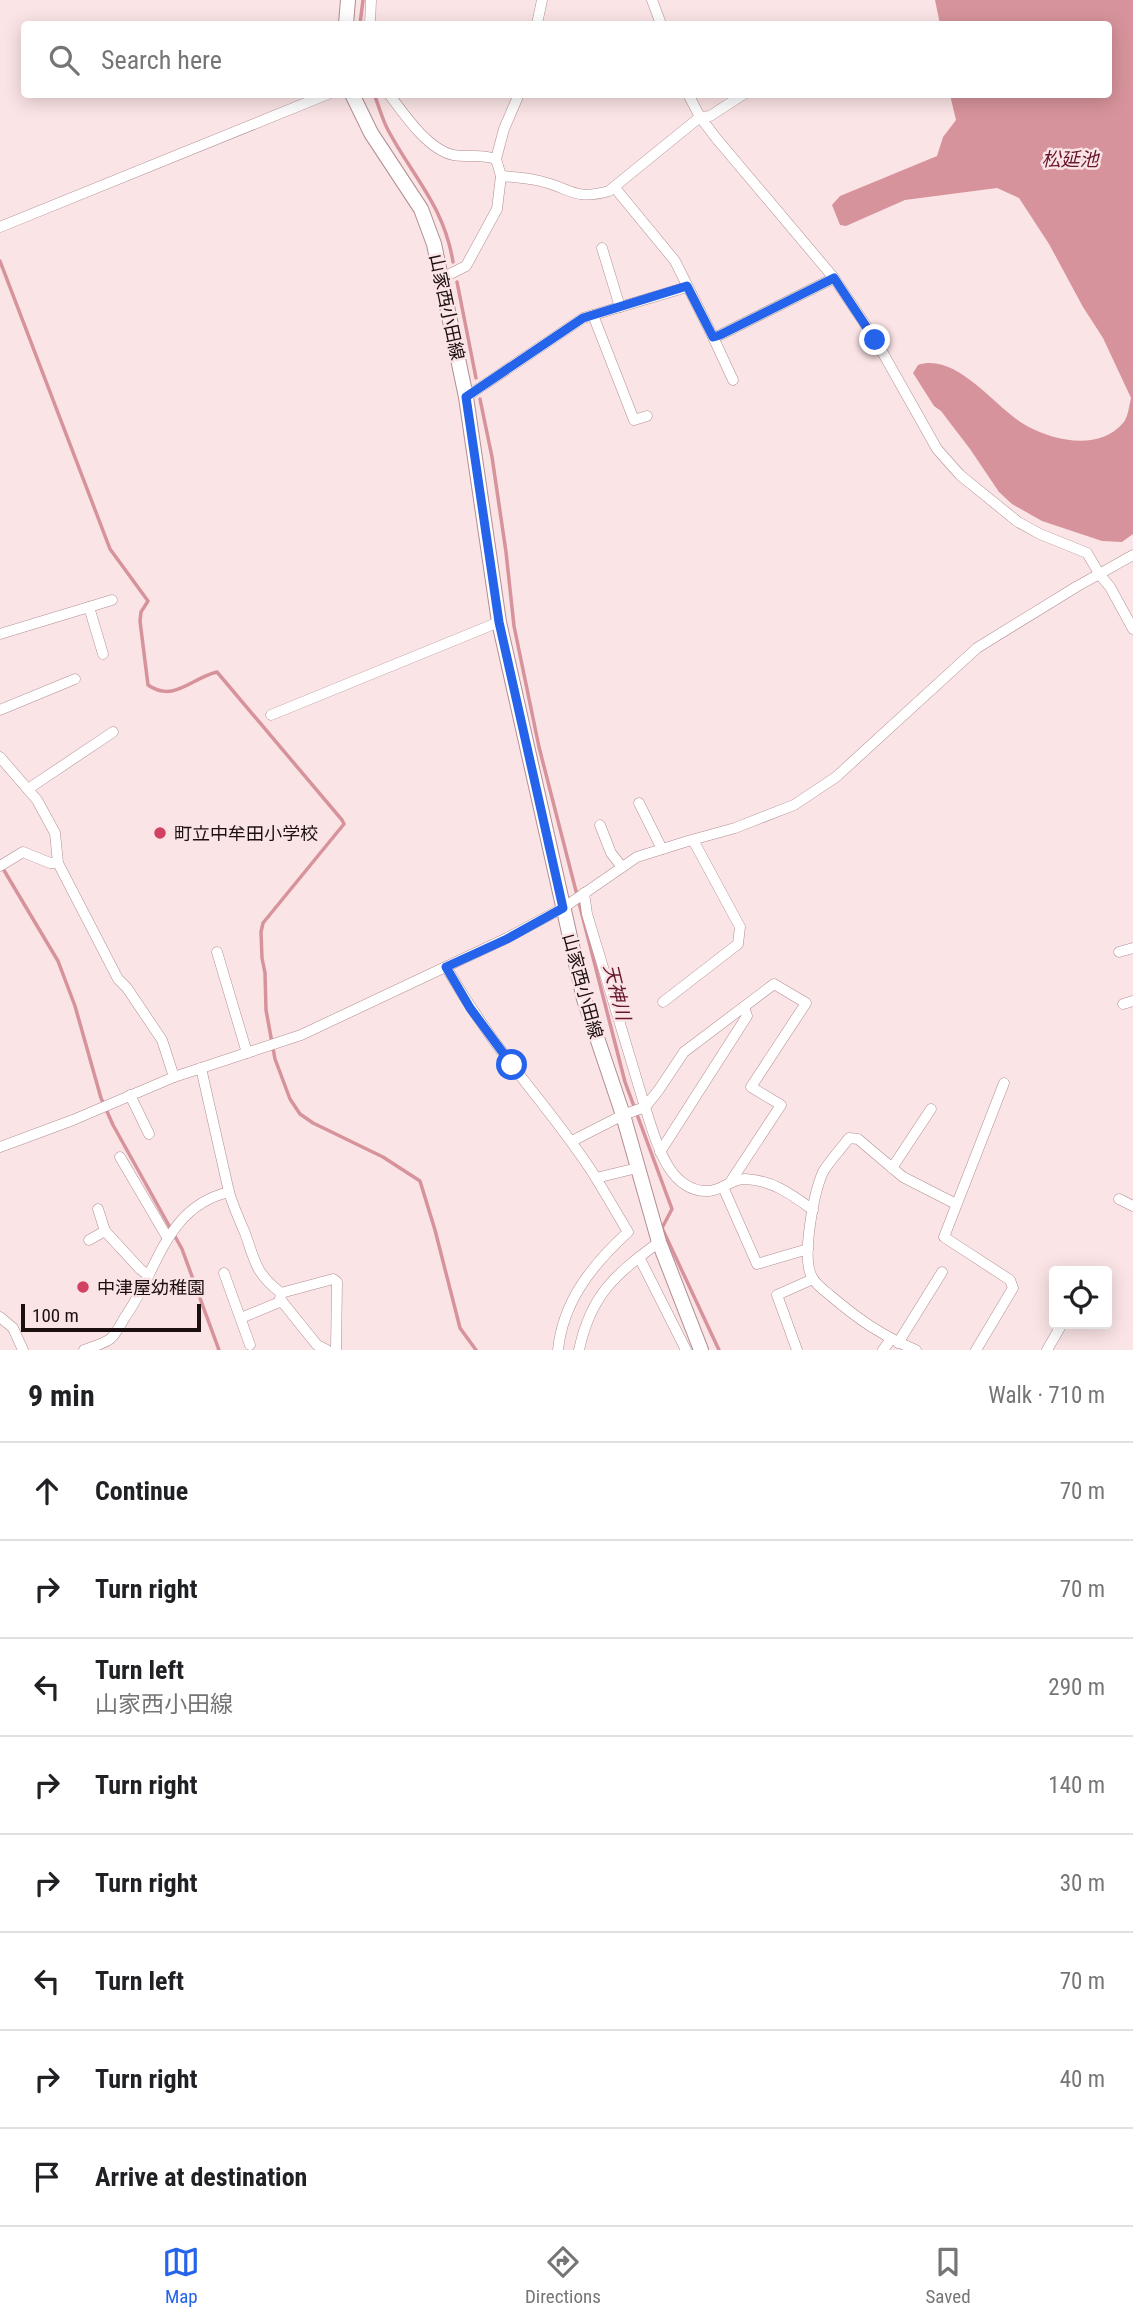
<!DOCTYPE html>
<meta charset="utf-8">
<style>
body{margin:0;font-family:"Roboto Condensed","Noto Sans JP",sans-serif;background:#f2f2f2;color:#202124}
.controls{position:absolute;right:21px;bottom:21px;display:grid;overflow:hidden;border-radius:7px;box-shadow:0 4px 18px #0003}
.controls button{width:63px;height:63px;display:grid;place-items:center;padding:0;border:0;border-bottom:2px solid #e0e0e0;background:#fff;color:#202124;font:35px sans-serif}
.scale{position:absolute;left:21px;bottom:18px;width:180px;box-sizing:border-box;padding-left:7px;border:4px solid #1b0f10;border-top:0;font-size:19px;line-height:24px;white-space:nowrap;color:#1b0f10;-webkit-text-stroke:5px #fbe4e6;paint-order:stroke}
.stop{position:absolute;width:21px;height:21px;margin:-16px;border:5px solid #2563eb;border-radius:50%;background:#fff}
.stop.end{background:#2563eb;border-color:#fff;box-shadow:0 2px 7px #0008}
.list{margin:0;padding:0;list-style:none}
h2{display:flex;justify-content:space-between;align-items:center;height:91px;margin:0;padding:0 28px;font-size:30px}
h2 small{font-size:23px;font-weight:400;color:#757577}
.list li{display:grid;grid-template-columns:46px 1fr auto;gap:21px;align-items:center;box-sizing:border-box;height:98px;padding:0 28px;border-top:2px solid #e0e0e0}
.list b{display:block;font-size:26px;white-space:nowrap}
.list p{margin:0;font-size:23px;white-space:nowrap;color:#757577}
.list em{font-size:23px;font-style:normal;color:#757577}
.icon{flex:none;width:38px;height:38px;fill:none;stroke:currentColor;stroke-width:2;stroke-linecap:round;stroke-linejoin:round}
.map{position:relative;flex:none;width:1133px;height:1350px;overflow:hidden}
.search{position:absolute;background:#fff;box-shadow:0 4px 18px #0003;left:21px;right:21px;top:21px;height:77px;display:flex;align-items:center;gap:18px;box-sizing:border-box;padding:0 24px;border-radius:7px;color:#757577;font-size:26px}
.sheet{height:875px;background:#fff}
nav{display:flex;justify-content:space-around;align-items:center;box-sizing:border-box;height:98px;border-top:2px solid #e0e0e0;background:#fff;font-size:19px;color:#757577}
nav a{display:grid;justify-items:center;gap:4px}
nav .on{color:#2563eb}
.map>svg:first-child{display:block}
</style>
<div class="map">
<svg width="1133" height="1350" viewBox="0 0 1133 1350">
<rect width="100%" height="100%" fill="#fbe4e6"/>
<path fill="#d7939b" d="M 935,0 L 1133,0 L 1133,534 L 1122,542 L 1102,541 L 1042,521 L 1012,504 L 999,492 L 970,449 L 941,411 L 934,406 L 913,373 L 918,365 C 958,352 995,409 1027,426 C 1055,441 1099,451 1123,423 C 1128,418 1129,406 1131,398 L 1103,338 L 1083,307 L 1049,244 L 1019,198 L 997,188 L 905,200 L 846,226 L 840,225 L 832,205 L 840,196 L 937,156 L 943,137 L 956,120 L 950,95 L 1108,94 L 1108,24 L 940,24 Z"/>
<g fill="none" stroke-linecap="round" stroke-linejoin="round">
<g stroke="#d7939b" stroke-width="3.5">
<path d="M 360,24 L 363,0"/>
<path d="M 374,94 C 379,106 382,119 388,130 C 413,177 444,206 453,262"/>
<path d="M 0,261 L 110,549 L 148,601 L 141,612 L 140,621 L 148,685 C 174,703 191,678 217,672 L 342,820 L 344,824 L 263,923 L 261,932 L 262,958 L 265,973 L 266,1010 L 275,1059 L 290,1099 L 300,1114 L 313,1123 L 383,1157 L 420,1181 L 435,1230 L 460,1328 L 476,1350"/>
<path d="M 457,282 L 476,378"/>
<path d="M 480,399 L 492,457 L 506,552 L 514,626 L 539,747 L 625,1082 L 672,1209 L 662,1228 L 719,1350"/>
<path d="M 2,867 L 58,961 L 75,1006 L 101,1098 L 113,1125 L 182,1249 L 219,1350"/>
</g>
<defs>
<g id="street">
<path d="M 652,0 L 661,24"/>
<path d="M 370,24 L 371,0"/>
<path d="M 537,24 L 542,0"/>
<path d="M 389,94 C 404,114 427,149 453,155 C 469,158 478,153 496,159"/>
<path d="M 688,94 L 700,117 L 716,138 L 834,278 L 875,339 L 937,449 L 960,475 L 1018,522 L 1040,534 L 1087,553 L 1100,575 L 1110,587 L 1133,629"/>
<path d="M 501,176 C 514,177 527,178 540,181 C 571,188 574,201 609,191 L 700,117 L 710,116 L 744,94"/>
<path d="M 615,188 L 675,261 L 713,337 L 720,335 L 834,278"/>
<path d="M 0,227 L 328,94"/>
<path d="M 602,248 L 620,307"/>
<path d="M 442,278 L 466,266 L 497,209 L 501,176 L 496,159 L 504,129 L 519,94"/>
<path d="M 593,315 L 634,420 L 647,416"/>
<path d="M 713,337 L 733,380"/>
<path d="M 466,397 L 583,318 L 687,287"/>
<path d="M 89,607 L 103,654"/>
<path d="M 0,634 L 112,600"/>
<path d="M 0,710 L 75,679"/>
<path d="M 271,715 L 499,622"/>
<path d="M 0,757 L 37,800 L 55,833 L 58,863 L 118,979 L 127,988 L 162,1040 L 174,1077"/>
<path d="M 28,789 L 113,732"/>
<path d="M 639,803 L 662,849"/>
<path d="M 600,825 L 611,853 L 622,867"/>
<path d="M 0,866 L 23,852 L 50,863 L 58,863"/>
<path d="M 584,893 L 587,914 L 645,1107"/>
<path d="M 217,952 L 247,1053"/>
<path d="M 1119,952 L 1133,948"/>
<path d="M 446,967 C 466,1001 488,1034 512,1065 C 541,1103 571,1138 596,1178 L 637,1168"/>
<path d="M 663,1002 L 738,944 L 740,927 L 693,840"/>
<path d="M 1123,1004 L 1133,1001"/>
<path d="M 201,1068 L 229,1192"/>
<path d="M 130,1095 L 149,1134"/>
<path d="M 645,1107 L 658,1091 L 684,1052 L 774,984 L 806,1003 L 751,1087 L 781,1105 L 731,1181"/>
<path d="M 572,1141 L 623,1115 L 645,1107 C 655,1137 667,1193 709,1191 C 723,1190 731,1179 745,1179 C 772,1180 791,1194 813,1210"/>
<path d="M 0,1147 L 73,1120 L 174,1077 L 301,1035 L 507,938 L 563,908 L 637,857 L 688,841 L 735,828 L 794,805 L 836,777 L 977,648 L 1076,587 L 1133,555"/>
<path d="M 660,1152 L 747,1016 L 744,1007"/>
<path d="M 120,1157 L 167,1237"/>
<path d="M 892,1168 L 931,1109"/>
<path d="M 723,1187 L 757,1264 L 808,1249"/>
<path d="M 1119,1199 L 1133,1206"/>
<path d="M 98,1209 L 105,1231 L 140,1269 L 148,1275"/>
<path d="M 89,1240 L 105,1231"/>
<path d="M 639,1257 L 686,1350"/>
<path d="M 224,1273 L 250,1345"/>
<path d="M 281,1293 L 333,1279 L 337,1282 L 336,1350"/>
<path d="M 0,1317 L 13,1328 L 23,1350"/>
<path d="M 241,1318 L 282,1301"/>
<path d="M 898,1343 L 942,1272"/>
<path d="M 84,1350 C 92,1347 103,1344 110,1339 C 116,1334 121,1324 125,1317 C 158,1271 165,1207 229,1192 C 233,1206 239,1219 245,1233 C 255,1261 255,1273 281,1293 L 280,1299 L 317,1345 L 327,1350"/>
<path d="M 558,1350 C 563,1301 592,1265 628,1232 L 596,1178"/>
<path d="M 579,1350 C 591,1294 615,1275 659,1242"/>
<path d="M 797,1350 L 777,1295 L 813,1279"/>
<path d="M 883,1350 L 891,1339"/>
<path d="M 916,1350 C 882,1336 858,1319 831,1296 C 825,1291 815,1284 812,1277 C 801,1258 814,1192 823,1172 C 830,1160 841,1149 849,1138 L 858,1139 L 903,1177 L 956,1204"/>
<path d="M 976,1350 L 1013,1288 L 1010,1280 L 944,1237 L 1004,1083"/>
<path d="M 1047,1350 L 1062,1324"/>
</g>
<g id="secondary">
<path d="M 346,24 L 348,0"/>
<path d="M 352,94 L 371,133 L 421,209 L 434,244 L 466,397 L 499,622 L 584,999 L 623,1115 L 659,1242 L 701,1350"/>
</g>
</defs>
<use href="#street" stroke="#b18e92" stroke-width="11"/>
<use href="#secondary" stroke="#b18e92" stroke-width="16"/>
<use href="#street" stroke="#fff" stroke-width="10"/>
<use href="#secondary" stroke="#fff" stroke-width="14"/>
</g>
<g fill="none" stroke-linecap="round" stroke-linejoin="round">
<path stroke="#2563eb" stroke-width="9" d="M 512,1065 L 470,1008 L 446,967 L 507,939 L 563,908 L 499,622 L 466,397 L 583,318 L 687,286 L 713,337 L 720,335 L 834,278 L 875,340"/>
</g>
<g fill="#d14161" stroke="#fbe4e6" stroke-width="2.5">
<circle cx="160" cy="833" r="7"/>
<circle cx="83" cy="1287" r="7"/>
</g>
<g text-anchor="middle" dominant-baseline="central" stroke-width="5" stroke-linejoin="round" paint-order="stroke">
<g font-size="18" fill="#1b0f10" stroke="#fbe4e6">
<text transform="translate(447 307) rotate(78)">山家西小田線</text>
<text transform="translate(583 986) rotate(75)">山家西小田線</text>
</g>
<g font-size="18" fill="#1b0f10" stroke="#fbe4e6" text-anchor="start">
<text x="174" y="833">町立中牟田小学校</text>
<text x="97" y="1287">中津屋幼稚園</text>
</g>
<g font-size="19" font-style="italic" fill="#68182b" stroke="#fbe4e6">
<text x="1070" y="159">松延池</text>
<text transform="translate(617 992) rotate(76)">天神川</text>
</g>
</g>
</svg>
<div class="controls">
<button><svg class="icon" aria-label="locate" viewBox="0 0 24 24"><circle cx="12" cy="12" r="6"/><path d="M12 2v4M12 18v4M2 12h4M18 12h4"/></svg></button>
</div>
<div class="scale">100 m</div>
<div class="stop" style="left:512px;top:1065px"></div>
<div class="stop end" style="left:875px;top:340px"></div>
<div class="search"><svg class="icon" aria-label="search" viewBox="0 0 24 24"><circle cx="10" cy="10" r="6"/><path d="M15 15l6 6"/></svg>Search here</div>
</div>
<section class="sheet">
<h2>9 min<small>Walk · 710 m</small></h2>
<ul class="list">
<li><svg class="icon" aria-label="ahead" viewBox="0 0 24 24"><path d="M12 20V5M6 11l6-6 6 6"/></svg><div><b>Continue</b></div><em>70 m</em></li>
<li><svg class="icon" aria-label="right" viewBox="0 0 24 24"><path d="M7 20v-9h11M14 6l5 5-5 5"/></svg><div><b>Turn right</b></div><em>70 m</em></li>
<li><svg class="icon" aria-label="left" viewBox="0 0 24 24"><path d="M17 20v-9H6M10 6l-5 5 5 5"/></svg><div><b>Turn left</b><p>山家西小田線</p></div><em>290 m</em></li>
<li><svg class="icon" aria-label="right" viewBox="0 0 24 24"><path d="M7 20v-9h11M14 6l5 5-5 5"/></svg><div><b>Turn right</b></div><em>140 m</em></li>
<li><svg class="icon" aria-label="right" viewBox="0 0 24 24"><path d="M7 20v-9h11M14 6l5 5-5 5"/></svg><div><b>Turn right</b></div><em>30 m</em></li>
<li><svg class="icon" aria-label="left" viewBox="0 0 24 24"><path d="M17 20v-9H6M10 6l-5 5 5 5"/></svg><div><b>Turn left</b></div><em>70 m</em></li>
<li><svg class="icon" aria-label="right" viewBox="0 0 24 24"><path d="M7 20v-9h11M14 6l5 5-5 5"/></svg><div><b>Turn right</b></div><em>40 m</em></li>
<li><svg class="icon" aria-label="arrive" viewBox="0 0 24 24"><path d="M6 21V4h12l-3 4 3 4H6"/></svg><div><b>Arrive at destination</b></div></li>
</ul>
</section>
<nav>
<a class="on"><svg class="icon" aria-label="map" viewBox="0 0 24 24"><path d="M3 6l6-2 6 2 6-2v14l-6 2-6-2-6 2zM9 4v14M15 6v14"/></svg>Map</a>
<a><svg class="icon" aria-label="directions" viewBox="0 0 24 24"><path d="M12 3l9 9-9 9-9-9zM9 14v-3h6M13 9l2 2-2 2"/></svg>Directions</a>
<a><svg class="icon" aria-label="saved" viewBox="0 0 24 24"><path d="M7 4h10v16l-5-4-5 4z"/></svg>Saved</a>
</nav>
